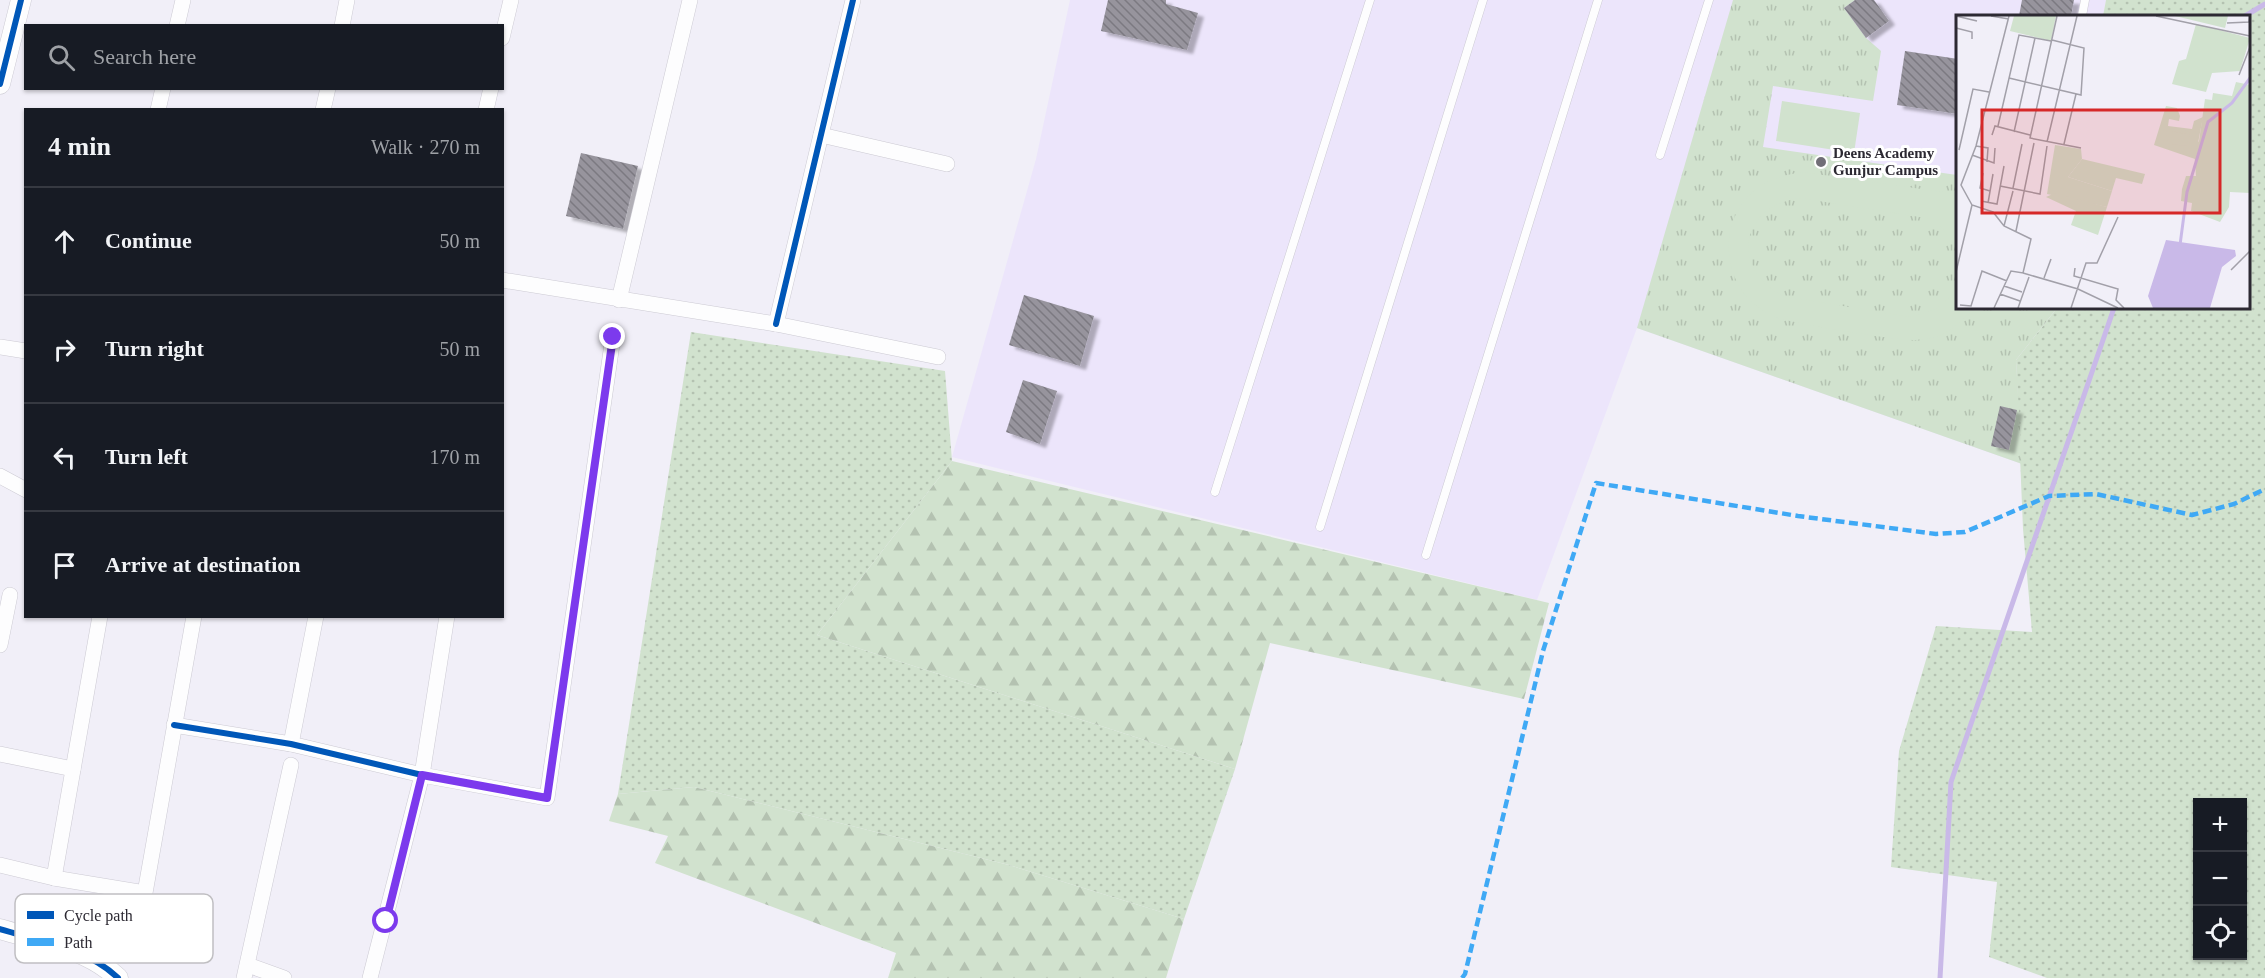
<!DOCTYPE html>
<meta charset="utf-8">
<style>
body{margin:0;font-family:Georgia,serif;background:#20242c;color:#f1f3f6}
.controls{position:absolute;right:18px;bottom:18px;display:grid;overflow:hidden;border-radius:0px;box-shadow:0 2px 4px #0004}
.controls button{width:54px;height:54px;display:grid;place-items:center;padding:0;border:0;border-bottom:2px solid #363941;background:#171b24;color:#f1f3f6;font:30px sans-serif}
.stop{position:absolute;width:18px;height:18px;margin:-14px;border:4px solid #7c3aed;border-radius:50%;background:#fff}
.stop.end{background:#7c3aed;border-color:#fff;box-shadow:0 2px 6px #0008}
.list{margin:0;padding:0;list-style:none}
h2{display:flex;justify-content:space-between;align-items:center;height:78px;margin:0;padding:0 24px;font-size:26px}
h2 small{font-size:20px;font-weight:400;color:#9ea1a6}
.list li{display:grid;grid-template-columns:39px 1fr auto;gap:18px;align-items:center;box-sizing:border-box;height:108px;padding:0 24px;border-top:2px solid #363941}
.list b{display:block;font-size:22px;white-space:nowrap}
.list em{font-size:20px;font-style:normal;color:#9ea1a6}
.icon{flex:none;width:33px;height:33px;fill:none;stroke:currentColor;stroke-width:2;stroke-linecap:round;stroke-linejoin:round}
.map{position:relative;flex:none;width:2265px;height:978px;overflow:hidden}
.search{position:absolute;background:#171b24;box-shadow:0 2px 4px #0004;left:24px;top:24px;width:480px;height:66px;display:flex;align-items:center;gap:15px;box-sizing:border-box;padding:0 21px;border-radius:0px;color:#9ea1a6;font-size:22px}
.panel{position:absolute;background:#171b24;box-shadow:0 2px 4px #0004;left:24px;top:108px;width:480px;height:510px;border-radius:0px}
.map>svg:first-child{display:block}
</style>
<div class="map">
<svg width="2265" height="978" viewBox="0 0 2265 978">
<defs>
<pattern id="grass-dots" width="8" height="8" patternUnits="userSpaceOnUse" patternTransform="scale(1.5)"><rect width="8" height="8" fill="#d1e2ce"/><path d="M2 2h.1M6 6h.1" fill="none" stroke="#b4c2b1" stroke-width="1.8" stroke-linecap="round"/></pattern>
<pattern id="forest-firs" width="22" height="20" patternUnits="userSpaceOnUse" patternTransform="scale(1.5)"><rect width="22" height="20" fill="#d1e2ce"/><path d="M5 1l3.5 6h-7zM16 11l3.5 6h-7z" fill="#b4c2b1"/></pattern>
<pattern id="park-tufts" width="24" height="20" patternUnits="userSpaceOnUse" patternTransform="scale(1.5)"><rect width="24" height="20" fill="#d1e2ce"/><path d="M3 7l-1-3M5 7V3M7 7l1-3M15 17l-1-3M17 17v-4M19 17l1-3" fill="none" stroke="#b4c2b1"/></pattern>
<pattern id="building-back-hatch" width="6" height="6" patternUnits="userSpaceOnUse" patternTransform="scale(1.5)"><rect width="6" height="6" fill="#97949d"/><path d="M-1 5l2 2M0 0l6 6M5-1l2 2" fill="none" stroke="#7b7981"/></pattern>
<filter id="shadow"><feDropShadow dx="6" dy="4" stdDeviation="1.5" flood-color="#0004"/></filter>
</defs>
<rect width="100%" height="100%" fill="#f1eff8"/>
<path fill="#ece5fb" d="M 1070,0 L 2106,0 L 2103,16 L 1958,16 L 1958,308 L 2057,308 L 2016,360 L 2022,464 L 1637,328 L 1537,600 L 952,457 L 1036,159 Z"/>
<g fill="url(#grass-dots)" fill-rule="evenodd">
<path d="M 2106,0 L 2265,0 L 2265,978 L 2047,978 L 1989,957 L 1997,882 L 1891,867 L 1899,751 L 1936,626 L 2032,632 L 2023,529 L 2016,360 L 2057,308 L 2248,308 L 2248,16 L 2103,16 ZM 2198,802 L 2242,802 L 2242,956 L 2198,956 Z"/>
<path d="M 691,332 L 945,371 L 952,461 L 817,635 L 1235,769 L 1184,919 L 1009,865 L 694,787 L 618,794 Z"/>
</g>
<g fill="url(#forest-firs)">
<path d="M 952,461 L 1549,603 L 1524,699 L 1270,643 L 1235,769 L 817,635 Z"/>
<path d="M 694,787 L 1009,865 L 1184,919 L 1166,978 L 888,978 L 896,953 L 655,863 L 668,836 L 609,821 L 618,794 Z"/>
</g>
<path fill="url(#park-tufts)" d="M 1733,0 L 1855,0 L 1844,8 L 1866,38 L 1881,51 L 1873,101 L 1773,86 L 1763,147 L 1957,175 L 1958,308 L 2057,308 L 2016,360 L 2022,464 L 1637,328 Z"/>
<g fill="#d1e2ce">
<path d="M 1782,101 L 1860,113 L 1854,153 L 1776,141 Z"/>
<path d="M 1801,172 L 1957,194 L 1957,248 L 1940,225 L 1926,218 L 1800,198 C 1740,206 1730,269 1783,296 L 1909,317 C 1933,313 1947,305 1957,284 L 1958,308 L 1974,308 C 1964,319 1953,330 1939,336 C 1932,338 1923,339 1916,340 C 1898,341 1788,323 1772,316 C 1766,313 1758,307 1753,303 C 1720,274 1721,217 1755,190 C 1769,179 1785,175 1801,172 Z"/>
</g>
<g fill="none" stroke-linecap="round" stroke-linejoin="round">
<g stroke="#c9b9e8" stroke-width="5">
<path d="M 2245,16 L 2265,4"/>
<path d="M 1940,978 L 1951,782 L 2114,308"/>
</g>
</g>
<g fill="url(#building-back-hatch)" filter="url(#shadow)">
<path d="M 1108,0 L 1166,0 L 1166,4 L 1198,13 L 1187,50 L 1101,31 Z"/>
<path d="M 1855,0 L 1874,0 L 1889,21 L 1866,38 L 1844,8 Z"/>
<path d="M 2022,0 L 2074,0 L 2071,16 L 2019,16 Z"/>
<path d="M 1905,51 L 1958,59 L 1958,114 L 1897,105 Z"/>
<path d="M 581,153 L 638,166 L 623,229 L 566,216 Z"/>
<path d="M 1024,295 L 1094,316 L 1080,366 L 1009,345 Z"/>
<path d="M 1023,380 L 1057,391 L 1040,444 L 1006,432 Z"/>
<path d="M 2000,406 L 2017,410 L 2009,450 L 1991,446 Z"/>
</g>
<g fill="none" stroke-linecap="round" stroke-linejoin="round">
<defs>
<g id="service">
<path d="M 2082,16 L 2085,0"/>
<path d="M 1660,155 L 1709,0"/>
<path d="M 1215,492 L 1370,0"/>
<path d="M 1320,527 L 1483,0"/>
<path d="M 1426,555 L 1598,0"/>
<path d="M 94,959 L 117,888"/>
</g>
<g id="minor">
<path d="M 177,26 L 183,0"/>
<path d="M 342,26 L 347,0"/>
<path d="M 502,38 L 511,0"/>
<path d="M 158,110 L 163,88"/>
<path d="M 323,110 L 328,88"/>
<path d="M 486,110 L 491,88"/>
<path d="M 821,135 L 947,164"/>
<path d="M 502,280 L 776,324 L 938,357"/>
<path d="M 619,300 L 690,0"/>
<path d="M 776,324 L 853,0"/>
<path d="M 0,347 L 26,351"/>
<path d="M 0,476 L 26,490"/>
<path d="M 0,645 L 10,595"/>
<path d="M 174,725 L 291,744 L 422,775 L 547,798 L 613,337"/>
<path d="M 291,744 L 316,616"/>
<path d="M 0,754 L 73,769"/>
<path d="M 0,865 L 54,878 L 145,893 L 194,616"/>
<path d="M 54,878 L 100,616"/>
<path d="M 248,965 L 284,978"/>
<path d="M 244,978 L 291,765"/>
<path d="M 370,978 L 422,775 L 447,616"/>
</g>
<g id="tertiary">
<path d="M 0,84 L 21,0"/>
<path d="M 0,929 C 40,941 87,948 118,978"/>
</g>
</defs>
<use href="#service" stroke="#cccad3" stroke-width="9"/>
<use href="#minor" stroke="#cccad3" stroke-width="16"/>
<use href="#tertiary" stroke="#cccad3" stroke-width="21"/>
<use href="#service" stroke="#fdfdfe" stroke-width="8"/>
<use href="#minor" stroke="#fdfdfe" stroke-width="15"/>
<use href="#tertiary" stroke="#fdfdfe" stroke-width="20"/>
<path stroke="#3fa9f5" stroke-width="4.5" stroke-dasharray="9 4.5" stroke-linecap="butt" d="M 1462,978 L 1465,974 L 1543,651 L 1596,483 L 1798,516 L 1936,534 L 1965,532 L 2049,496 L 2096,494 L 2192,515 L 2234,504 L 2265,489"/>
<defs>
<g id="cycleway">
<path d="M 0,84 L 21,0"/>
<path d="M 776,324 L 853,0"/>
<path d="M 174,725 L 291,744 L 422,775 L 547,798 L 613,337"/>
<path d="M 0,929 C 40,941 87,948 118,978"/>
</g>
</defs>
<use href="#cycleway" stroke="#fff" stroke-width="10"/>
<use href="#cycleway" stroke="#0057b8" stroke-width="6"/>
</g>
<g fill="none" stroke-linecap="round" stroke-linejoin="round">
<path stroke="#7c3aed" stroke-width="8" d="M 386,921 L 422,775 L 547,798 L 613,337"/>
</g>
<circle fill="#716e77" stroke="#fff" stroke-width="2" cx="1821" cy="162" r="6"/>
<g text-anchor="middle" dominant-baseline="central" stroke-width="6" stroke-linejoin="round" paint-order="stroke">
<g font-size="15" font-weight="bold" fill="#2c2932" stroke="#fff" text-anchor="start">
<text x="1833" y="153">Deens Academy<tspan x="1833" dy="17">Gunjur Campus</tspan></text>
</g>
</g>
<g transform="translate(1956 15)">
<rect width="294" height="294" fill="#f1eff8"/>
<path d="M 219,1 L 272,1 L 269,13 ZM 240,9 L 294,23 L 284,56 L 256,58 L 250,77 L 216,69 L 223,46 L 230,44 ZM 280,67 L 294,70 L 294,178 L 274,177 L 273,192 L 264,207 L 235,196 L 236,188 L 225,186 L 226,174 L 230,161 L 240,161 L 238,133 L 243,126 L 249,84 L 256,85 L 257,78 L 276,81 ZM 99,130 L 125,134 L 126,144 L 112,162 L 156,176 L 151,192 L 91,179 Z" fill="#d1e2ce"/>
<path d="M 126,144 L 189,159 L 186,169 L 160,163 L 156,176 L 112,162 ZM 99,178 L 151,192 L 142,220 L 115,210 L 120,196 L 90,182 Z" fill="#d1e2ce"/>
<path d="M 58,1 L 100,1 L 95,26 L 54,16 ZM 210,91 L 221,93 L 224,101 L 223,106 L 213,104 L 212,111 L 236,114 L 238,106 L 247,102 L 239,144 L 198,130 Z" fill="#d1e2ce"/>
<path d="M 215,113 L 241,117 L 241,119 L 234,119 L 230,131 L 215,129 L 208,120 ZM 215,116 L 230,119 L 231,126 L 212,126 L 210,120 Z" fill="#d1e2ce" fill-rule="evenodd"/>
<path d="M 210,225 L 279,235 L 280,241 L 266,252 L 254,293 L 197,293 L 192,281 Z" fill="#c9b9e8"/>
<path fill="none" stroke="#c9b9e8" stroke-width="3" d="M 224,230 L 231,177 L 252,107 L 276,88 L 294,63"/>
<path fill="none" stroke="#a2a0a9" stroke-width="1.5" d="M 0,1 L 21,6M 35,1 L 53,4M 101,1 L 74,123 L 125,133M 200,1 L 294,21M 271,8 L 293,7 L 294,1M 0,13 L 16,17 L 16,24M 283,60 L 294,32M 53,63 L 125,80 L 128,33 L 96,25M 42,111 L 63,20 L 95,26M 58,117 L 79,23M 36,120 L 39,111 L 74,120M 91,127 L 121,1M 108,129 L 120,79M 20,131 L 32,133 L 31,147M 3,135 L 17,74 L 33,77M 16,140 L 38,148 L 39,133M 27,158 L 24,173 L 34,176M 44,171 L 84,179 L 91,131M 57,173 L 66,129M 25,186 L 41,189 L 48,151M 32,188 L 37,159M 48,211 L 57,176M 60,216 L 78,128M 119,253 L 118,261 L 162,274 L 160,285 L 168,293M 275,255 L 294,236M 0,257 L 16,190M 67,258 L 122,274 L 162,293M 88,263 L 95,244M 48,271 L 66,277M 44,279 L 64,286M 4,290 L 15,291 L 26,256 L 51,266M 38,293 L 55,256 L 67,258 L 75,224 L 48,211 L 37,197 L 16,190 L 5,170 L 20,131 L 53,1M 62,293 L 73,262M 115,293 L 130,248 L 141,248 L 162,202"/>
<path fill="#d62828" fill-opacity="0.15" stroke="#d62828" stroke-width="3" d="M 26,95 L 264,95 L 264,198 L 26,198 Z"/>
<rect width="294" height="294" fill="none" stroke="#2c2932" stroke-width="3"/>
</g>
<rect x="15" y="894" width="198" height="69" rx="9" fill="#fff" stroke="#c0bfc2" stroke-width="1.5"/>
<rect x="27" y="911" width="27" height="8" fill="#0057b8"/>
<rect x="27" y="938" width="27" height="8" fill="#3fa9f5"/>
<g font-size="16" fill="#2c2932">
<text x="64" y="921">Cycle path</text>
<text x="64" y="948">Path</text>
</g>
</svg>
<div class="controls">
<button>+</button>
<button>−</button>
<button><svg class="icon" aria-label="locate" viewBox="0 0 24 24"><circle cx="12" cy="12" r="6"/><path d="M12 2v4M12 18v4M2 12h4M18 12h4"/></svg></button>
</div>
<div class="stop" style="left:386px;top:921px"></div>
<div class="stop end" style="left:613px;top:337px"></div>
<div class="search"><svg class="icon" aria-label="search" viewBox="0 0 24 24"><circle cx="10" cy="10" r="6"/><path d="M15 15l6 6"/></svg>Search here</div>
<section class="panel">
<h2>4 min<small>Walk · 270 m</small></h2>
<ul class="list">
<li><svg class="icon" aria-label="ahead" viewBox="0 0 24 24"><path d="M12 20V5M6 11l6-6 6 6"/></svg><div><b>Continue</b></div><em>50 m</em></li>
<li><svg class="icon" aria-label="right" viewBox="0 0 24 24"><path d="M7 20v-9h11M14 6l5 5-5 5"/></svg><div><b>Turn right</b></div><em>50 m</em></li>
<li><svg class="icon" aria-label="left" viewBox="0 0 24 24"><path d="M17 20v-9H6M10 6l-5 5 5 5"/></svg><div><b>Turn left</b></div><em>170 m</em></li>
<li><svg class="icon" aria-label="arrive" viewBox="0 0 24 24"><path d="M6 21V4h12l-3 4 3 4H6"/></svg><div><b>Arrive at destination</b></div></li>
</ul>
</section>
</div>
